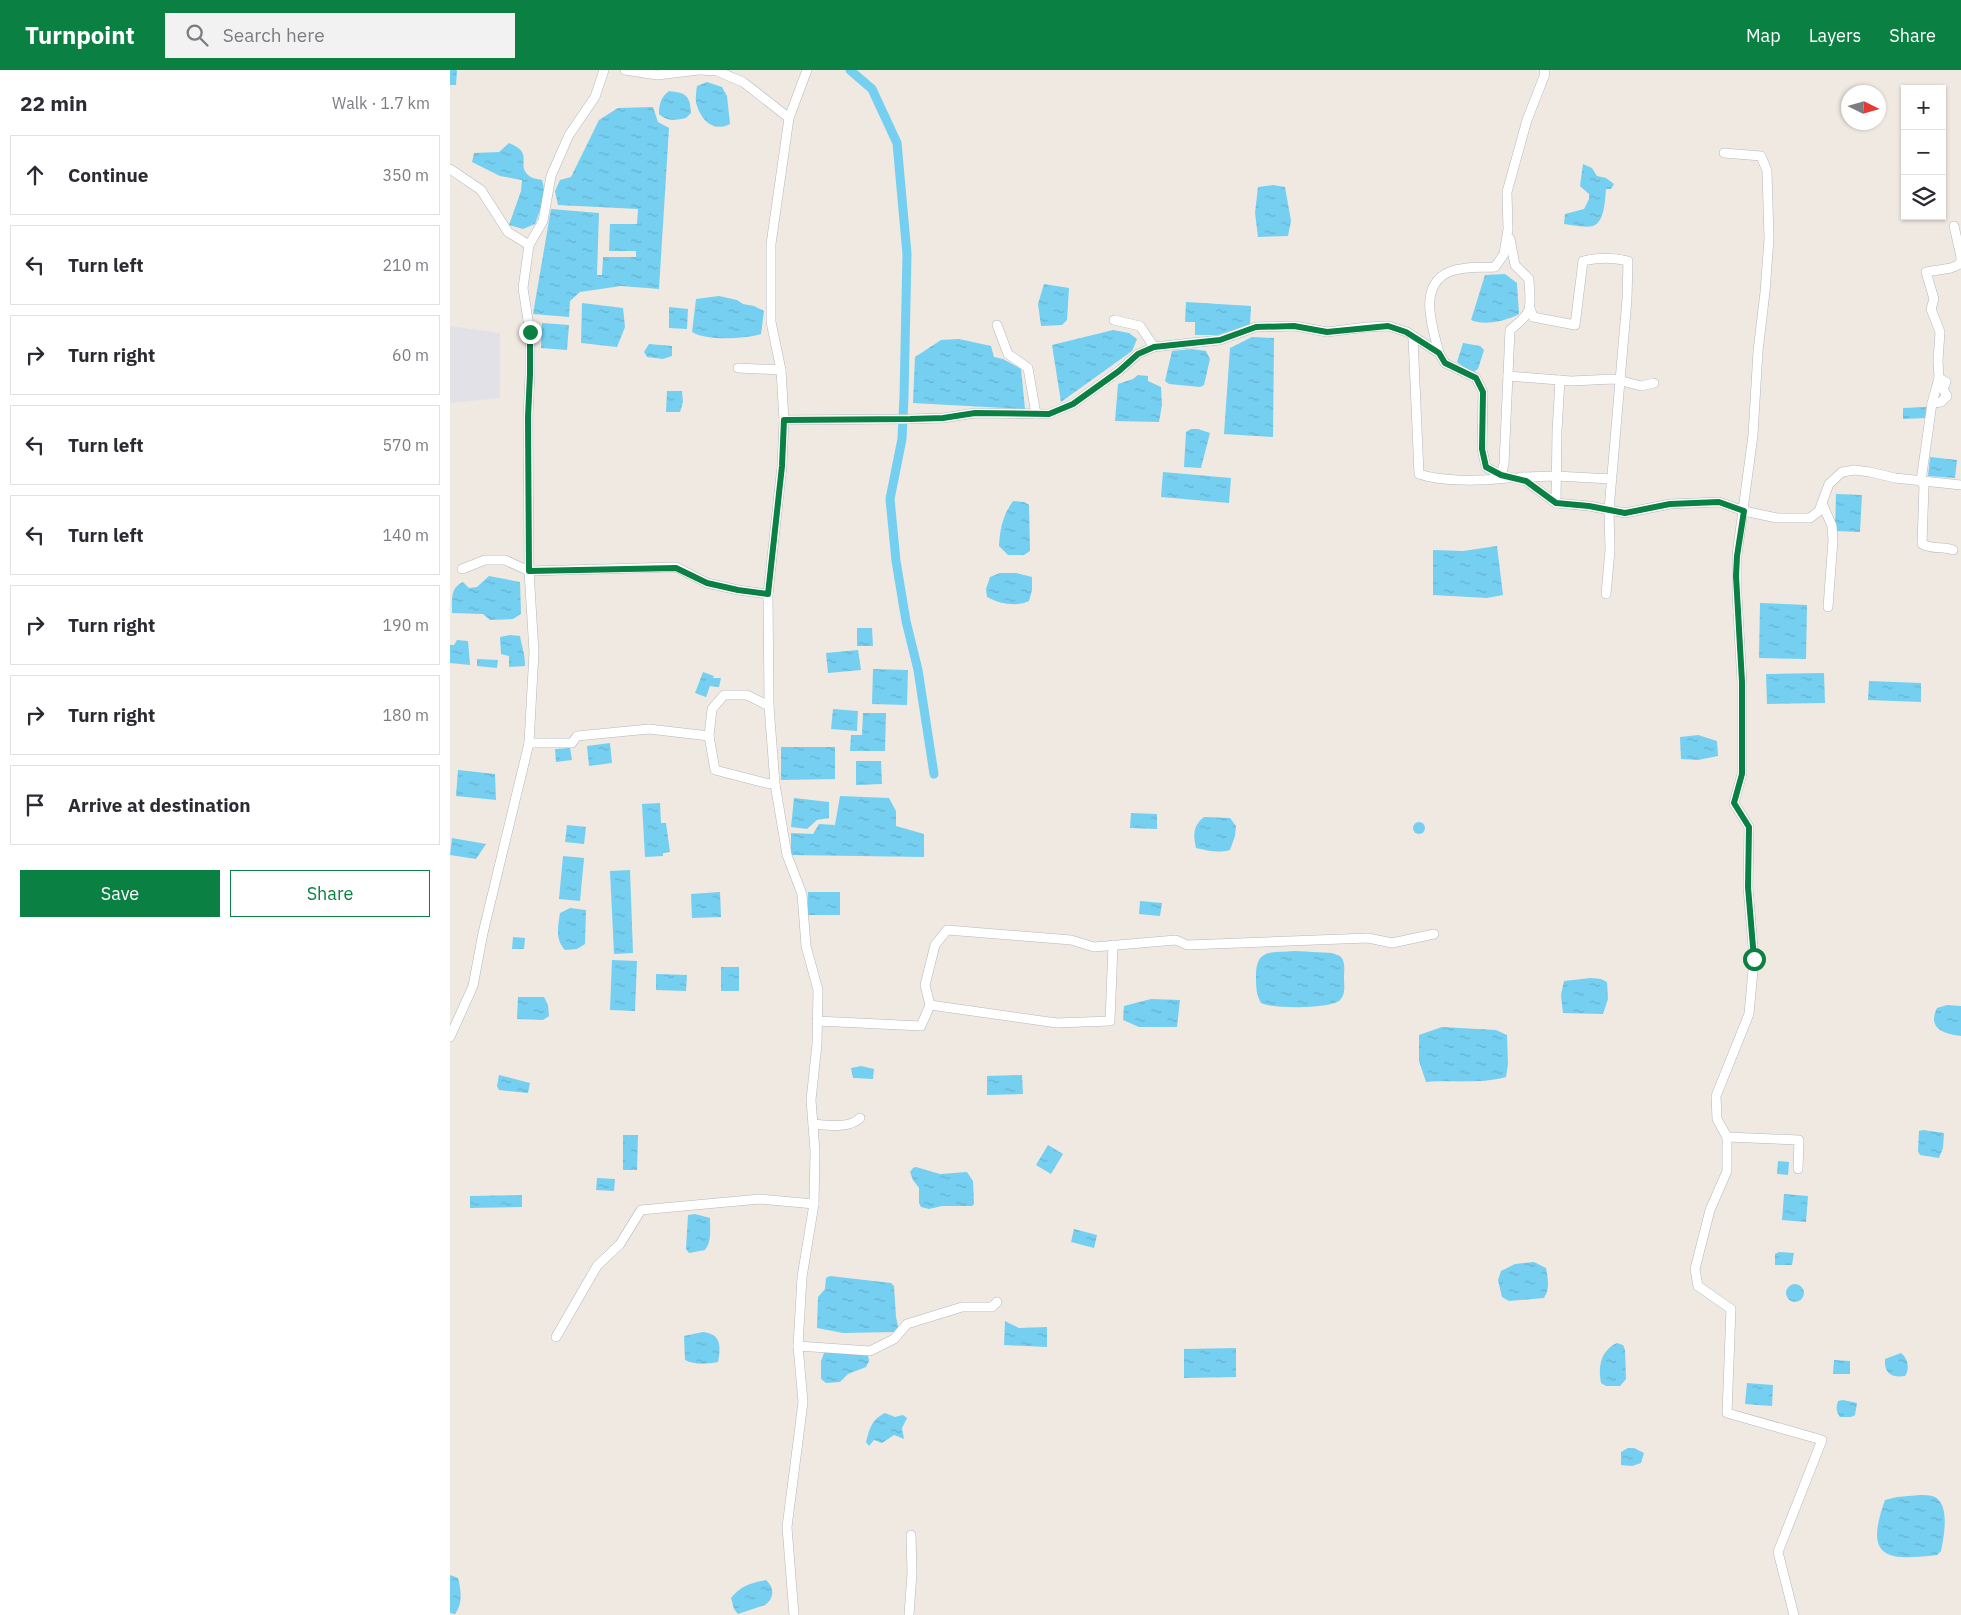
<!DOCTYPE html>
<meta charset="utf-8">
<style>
body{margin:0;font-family:"IBM Plex Sans",sans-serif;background:#f2f2f3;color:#2b2b33}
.controls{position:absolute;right:15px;top:15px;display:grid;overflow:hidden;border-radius:0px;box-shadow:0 1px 4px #0004}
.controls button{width:45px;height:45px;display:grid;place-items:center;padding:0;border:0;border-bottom:1px solid #e1e1e2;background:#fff;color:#2b2b33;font:25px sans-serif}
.compass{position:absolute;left:1391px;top:15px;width:45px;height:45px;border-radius:50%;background:#fff;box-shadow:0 1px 4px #0004;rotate:95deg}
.stop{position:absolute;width:15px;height:15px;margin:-11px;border:4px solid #0b8043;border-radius:50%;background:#fff}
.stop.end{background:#0b8043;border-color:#fff;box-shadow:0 1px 5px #0008}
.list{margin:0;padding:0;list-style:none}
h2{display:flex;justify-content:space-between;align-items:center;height:65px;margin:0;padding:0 20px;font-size:21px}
h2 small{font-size:16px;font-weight:400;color:#7c7c81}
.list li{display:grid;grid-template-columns:32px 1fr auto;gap:15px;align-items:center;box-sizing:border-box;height:80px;margin:0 10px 10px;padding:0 10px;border:1px solid #e1e1e2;border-radius:0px}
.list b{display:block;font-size:19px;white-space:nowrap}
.list em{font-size:16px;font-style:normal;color:#7c7c81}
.actions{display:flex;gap:10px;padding:15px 20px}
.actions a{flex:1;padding:11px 0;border:1px solid #0b8043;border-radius:0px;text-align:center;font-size:18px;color:#0b8043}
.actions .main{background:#0b8043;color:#fff}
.icon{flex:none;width:28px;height:28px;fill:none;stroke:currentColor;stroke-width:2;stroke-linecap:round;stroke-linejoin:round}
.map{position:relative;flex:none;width:1511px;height:1545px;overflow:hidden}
header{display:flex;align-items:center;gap:30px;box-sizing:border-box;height:70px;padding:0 25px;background:#0b8043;color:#fff}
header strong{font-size:24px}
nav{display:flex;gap:28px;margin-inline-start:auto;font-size:18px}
.search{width:350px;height:45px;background:#f2f2f3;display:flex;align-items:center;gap:12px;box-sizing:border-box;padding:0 18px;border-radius:0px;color:#7c7c81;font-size:19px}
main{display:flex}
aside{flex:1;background:#fff}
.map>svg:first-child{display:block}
</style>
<header>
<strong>Turnpoint</strong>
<div class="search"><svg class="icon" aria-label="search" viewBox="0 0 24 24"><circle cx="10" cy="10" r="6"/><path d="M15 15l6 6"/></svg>Search here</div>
<nav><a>Map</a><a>Layers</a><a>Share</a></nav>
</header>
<main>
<aside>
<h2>22 min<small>Walk · 1.7 km</small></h2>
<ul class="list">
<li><svg class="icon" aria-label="ahead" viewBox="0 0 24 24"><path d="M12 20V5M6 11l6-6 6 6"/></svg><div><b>Continue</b></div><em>350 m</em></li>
<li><svg class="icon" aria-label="left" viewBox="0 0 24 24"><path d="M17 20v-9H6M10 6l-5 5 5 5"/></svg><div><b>Turn left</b></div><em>210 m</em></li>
<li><svg class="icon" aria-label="right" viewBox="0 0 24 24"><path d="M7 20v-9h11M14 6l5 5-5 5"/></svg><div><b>Turn right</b></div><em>60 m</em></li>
<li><svg class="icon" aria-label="left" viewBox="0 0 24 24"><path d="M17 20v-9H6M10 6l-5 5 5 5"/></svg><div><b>Turn left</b></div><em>570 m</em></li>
<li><svg class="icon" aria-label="left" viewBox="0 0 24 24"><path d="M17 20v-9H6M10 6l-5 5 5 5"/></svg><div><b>Turn left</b></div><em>140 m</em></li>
<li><svg class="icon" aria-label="right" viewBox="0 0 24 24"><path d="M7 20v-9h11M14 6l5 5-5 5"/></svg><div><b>Turn right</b></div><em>190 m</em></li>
<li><svg class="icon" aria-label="right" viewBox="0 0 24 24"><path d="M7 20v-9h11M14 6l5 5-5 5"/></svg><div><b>Turn right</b></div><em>180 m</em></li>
<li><svg class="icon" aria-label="arrive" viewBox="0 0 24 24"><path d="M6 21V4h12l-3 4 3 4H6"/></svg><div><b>Arrive at destination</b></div></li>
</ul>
<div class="actions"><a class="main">Save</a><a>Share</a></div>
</aside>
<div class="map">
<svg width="1511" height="1545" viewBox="0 0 1511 1545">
<defs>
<pattern id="water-ripples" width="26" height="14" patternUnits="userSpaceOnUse" patternTransform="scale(1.25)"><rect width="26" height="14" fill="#75cff0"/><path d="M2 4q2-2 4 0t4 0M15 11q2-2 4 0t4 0" fill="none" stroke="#66b2ce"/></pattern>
</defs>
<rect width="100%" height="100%" fill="#efe9e1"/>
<path fill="#e3e1e8" d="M 0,256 L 50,263 L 50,328 L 0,333 Z"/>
<g fill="url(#water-ripples)">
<path d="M 0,0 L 7,0 L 6,15 L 0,15 Z"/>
<path d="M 257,12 L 272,17 L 277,26 L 280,54 C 265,62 252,52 247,36 C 245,30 246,23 247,16 Z"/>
<path d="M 219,21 C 236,23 240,25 241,43 L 236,48 C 226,50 217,52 209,44 C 209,34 211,27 219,21 Z"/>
<path d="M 203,37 L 208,52 L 219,58 L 209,219 L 171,216 L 130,222 L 120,231 L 119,247 L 83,244 L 101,139 L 149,143 L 147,205 L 152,205 L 153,187 L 186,187 L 186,181 L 159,181 L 160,154 L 187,154 L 188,139 L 108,135 L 105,121 L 110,110 L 121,107 L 149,50 L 168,38 Z"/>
<path d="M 59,73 C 84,83 67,93 77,104 C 80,108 87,109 92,110 C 97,123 90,141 85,154 L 73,159 L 59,155 L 71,121 L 72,110 L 50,106 L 22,92 L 24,83 L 49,82 Z"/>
<path d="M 1133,94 L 1142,98 L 1147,106 L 1156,108 L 1164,114 L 1161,119 L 1156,119 C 1155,129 1155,152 1143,156 C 1135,158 1122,155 1114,154 L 1115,144 L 1134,139 L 1139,129 L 1139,124 L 1130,116 Z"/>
<path d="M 823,115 L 835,117 L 841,151 L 838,166 L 808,167 L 805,143 L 808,117 Z"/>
<path d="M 1055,204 L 1067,213 L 1069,244 C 1056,251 1034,256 1021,250 L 1035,205 Z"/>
<path d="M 594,214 L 619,218 L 617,250 L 612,255 L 591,256 L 588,234 Z"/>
<path d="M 269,226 L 287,230 L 293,234 L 304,236 L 314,241 L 311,264 C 295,269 256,271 242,262 L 246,229 Z"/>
<path d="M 736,232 L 801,236 L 800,255 L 768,265 L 745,265 L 745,252 L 735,252 Z"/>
<path d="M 132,233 L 173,238 L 175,257 L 167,277 L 131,273 Z"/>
<path d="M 219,237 L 238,239 L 237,259 L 219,258 Z"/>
<path d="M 92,253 L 119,255 L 117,280 L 91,278 Z"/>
<path d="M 663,260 L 679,263 L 687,269 L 682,281 L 611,332 L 602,275 Z"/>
<path d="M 802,267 L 824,268 L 823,367 L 774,364 L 780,278 Z"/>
<path d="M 509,269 L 541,276 L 544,287 L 553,289 L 571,299 L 575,339 L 463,333 L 465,287 L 491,270 Z"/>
<path d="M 1013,273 L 1030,276 L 1034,280 L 1028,299 L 1022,303 L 1007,292 Z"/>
<path d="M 199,274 L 222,276 L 222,286 L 213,289 L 197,287 L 194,282 Z"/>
<path d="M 742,279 L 756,281 L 760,289 L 754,315 L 750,317 L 719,314 L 715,311 L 722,281 Z"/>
<path d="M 688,305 L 698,306 L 698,311 L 711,317 L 712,335 L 709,352 L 665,351 L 668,314 L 683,309 Z"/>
<path d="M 217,321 L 232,321 L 233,332 L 230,342 L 216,342 Z"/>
<path d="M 1476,337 L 1476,348 L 1453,349 L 1453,338 Z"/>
<path d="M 741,359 L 748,359 L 760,363 L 751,398 L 734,397 L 736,362 Z"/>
<path d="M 1480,387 L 1507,390 L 1505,408 L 1478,406 Z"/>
<path d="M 713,402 L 781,408 L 779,433 L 711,427 Z"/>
<path d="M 1386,424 L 1412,425 L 1410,462 L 1385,461 Z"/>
<path d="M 563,431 L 574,432 L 579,435 L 580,481 L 574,485 L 558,485 L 549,476 C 550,458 553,445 563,431 Z"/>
<path d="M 1047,476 L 1053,525 L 1037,528 L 983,525 L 983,480 L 1013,481 Z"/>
<path d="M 550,503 L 566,503 L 582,507 L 582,520 L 579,531 C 565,537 550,534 537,527 L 536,519 L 540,507 Z"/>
<path d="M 39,506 L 70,512 L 71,544 L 63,549 L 40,550 L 33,544 L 2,543 C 2,529 0,518 13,512 L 19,518 L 27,517 Z"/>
<path d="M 1310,533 L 1357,535 L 1356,589 L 1309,588 Z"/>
<path d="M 407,558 L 422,558 L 423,576 L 407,576 Z"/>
<path d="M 60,565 L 70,566 C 72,578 75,583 75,596 L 59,597 L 59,586 L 51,584 L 50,567 Z"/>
<path d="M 7,570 L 18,571 L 20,595 L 0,593 L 0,575 L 4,575 Z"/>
<path d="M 408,580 L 411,600 L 378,603 L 376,583 Z"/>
<path d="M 27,589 L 48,590 L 47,598 L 27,596 Z"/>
<path d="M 423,599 L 458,600 L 457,635 L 422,634 Z"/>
<path d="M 253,602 L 264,606 L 263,608 L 271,608 L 269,617 L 260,616 L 256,627 L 245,623 Z"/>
<path d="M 1374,603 L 1375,633 L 1317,634 L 1316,604 Z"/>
<path d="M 1419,611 L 1471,613 L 1471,632 L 1418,630 Z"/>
<path d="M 383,639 L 408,641 L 407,661 L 381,659 Z"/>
<path d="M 413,643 L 436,643 L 435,681 L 400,681 L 401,665 L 412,665 Z"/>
<path d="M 1248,665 L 1267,671 L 1268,686 L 1248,690 L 1231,689 L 1230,667 Z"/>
<path d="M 160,673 L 162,693 L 139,696 L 137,676 Z"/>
<path d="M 331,677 L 385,677 L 385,709 L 331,710 Z"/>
<path d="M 120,678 L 122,690 L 106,692 L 105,679 Z"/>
<path d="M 406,691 L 431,691 L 432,714 L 406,715 Z"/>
<path d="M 8,700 L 45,704 L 46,730 L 6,726 Z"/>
<path d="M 390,726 L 439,728 L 446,741 L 446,756 L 474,764 L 474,787 L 341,785 L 341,763 L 363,764 L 369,754 L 385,755 Z"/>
<path d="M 344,728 L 379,732 L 379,748 L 367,750 L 357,759 L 341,757 Z"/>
<path d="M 210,733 L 211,753 L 216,753 L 220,782 L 213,783 L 213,786 L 195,787 L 192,734 Z"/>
<path d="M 681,743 L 707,744 L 707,759 L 680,758 Z"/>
<path d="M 754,747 L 780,748 L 786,756 L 785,766 L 780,780 C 768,783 758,781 746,778 C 743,764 743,756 754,747 Z"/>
<circle cx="969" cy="758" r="6"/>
<path d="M 117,755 L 136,757 L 134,774 L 115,772 Z"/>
<path d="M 2,768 L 36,774 L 26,789 L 0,785 Z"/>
<path d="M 113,786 L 134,788 L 130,831 L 109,829 Z"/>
<path d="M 180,800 L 183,883 L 164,884 L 160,801 Z"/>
<path d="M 270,822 L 271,847 L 242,848 L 241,824 Z"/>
<path d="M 358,822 L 390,822 L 390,845 L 357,845 Z"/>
<path d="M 690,831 L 712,833 L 710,846 L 689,844 Z"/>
<path d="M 120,838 L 136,840 L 135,874 L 127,879 L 115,880 C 105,869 108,857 110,843 Z"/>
<path d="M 63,867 L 75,868 L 74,879 L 62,879 Z"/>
<path d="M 845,881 L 882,883 L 890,886 C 896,892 894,900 894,908 C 894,915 896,924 890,930 C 882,939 821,939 811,933 C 807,926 806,918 806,910 C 805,878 819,883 845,881 Z"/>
<path d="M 162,890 L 187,891 L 185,941 L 160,940 Z"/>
<rect x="271" y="897" width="18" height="24"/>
<path d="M 206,904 L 237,905 L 236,921 L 206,920 Z"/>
<path d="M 1141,908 L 1151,909 L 1157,912 L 1158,929 L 1153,944 L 1113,943 L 1111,925 L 1114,911 Z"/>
<path d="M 68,927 L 94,927 L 98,935 L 99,946 L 93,950 L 67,949 Z"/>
<path d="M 701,929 L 730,930 L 727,957 L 689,957 L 673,950 L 674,936 Z"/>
<path d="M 1497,935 L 1511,936 L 1511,966 C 1494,964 1477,959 1487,938 Z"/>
<path d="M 992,957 L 1046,960 L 1057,965 L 1058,994 L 1056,1007 C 1033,1014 1001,1010 976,1012 L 969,991 L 969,965 Z"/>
<path d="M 411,996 L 424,999 L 423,1009 L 403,1008 L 401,998 Z"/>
<path d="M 49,1005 L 80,1013 L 78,1023 L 49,1020 L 47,1016 Z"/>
<path d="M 572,1005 L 573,1024 L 537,1025 L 537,1006 Z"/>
<path d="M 1473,1060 L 1494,1063 L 1493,1078 L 1489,1088 L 1470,1085 L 1468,1081 L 1469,1061 Z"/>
<path d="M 173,1065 L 188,1065 L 187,1100 L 173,1100 Z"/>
<path d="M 598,1075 L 613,1084 L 601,1104 L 586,1095 Z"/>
<path d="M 1328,1091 L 1339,1092 L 1338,1105 L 1327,1104 Z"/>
<path d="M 466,1097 L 490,1104 L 517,1102 L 523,1111 L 524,1134 L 522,1136 L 492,1136 L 479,1139 L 471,1137 L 469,1133 L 469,1118 L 463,1110 L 460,1102 L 463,1098 Z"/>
<path d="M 147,1108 L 165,1109 L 164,1121 L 146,1120 Z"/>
<path d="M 1334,1124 L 1358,1126 L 1356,1152 L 1332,1150 Z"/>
<path d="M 72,1125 L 72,1137 L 20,1138 L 20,1126 Z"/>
<path d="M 245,1144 L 260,1148 C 260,1160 262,1171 255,1180 L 239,1183 L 236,1179 L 238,1145 Z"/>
<path d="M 624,1159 L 647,1165 L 644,1178 L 621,1172 Z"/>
<path d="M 1329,1182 L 1344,1183 L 1342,1195 L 1325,1195 L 1325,1184 Z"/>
<path d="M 1084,1192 L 1096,1198 C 1098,1209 1100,1219 1094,1228 L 1059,1231 L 1052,1227 L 1048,1210 L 1051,1201 L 1065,1194 Z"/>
<path d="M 380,1206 L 441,1213 L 444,1216 L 446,1247 L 448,1256 L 446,1262 L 393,1263 L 367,1258 L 368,1227 L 375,1219 L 376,1208 Z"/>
<circle cx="1345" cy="1223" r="9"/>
<path d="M 555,1251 L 569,1258 L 597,1257 L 597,1277 L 554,1275 Z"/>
<path d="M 253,1262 C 271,1264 271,1276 268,1292 C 257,1294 244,1295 235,1290 L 234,1266 Z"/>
<path d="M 1167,1273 L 1173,1275 L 1175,1280 L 1176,1309 L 1170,1316 L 1156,1316 L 1151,1313 C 1148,1297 1150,1281 1167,1273 Z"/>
<path d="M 786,1278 L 786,1307 L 734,1308 L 734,1279 Z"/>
<path d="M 377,1282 L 418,1285 L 419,1291 L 416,1297 L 398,1304 L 390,1312 L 376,1313 L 371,1309 L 371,1291 L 374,1283 Z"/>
<path d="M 1451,1283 C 1458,1288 1460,1299 1455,1306 C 1441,1308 1434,1303 1435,1289 Z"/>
<path d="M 1384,1290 L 1400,1291 L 1400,1304 L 1383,1304 Z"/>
<path d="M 1297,1313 L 1323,1315 L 1322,1336 L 1295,1334 Z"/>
<path d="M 1393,1330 L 1407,1333 L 1405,1345 L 1401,1347 L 1390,1347 C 1386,1341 1386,1338 1388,1331 Z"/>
<path d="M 435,1343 L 445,1347 L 453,1345 L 457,1348 L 452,1358 L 454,1369 L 444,1365 L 432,1373 L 424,1370 L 419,1376 L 416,1372 C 420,1358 421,1350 435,1343 Z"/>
<path d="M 1178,1378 L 1184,1378 L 1194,1383 L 1191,1393 L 1182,1396 L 1171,1395 L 1171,1382 Z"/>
<path d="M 1470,1425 C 1473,1425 1479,1425 1482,1426 C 1501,1431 1494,1467 1491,1481 L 1487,1485 C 1436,1491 1414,1488 1435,1430 L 1447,1427 Z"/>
<path d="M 0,1505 L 8,1508 C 11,1520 13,1534 5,1544 L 0,1543 Z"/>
<path d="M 316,1510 C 325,1518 324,1528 315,1535 L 288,1544 L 284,1539 L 281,1528 C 290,1516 301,1513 316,1510 Z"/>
</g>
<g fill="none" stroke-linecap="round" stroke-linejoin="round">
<path stroke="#75cff0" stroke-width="9" d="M 400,0 L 422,19 L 447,73 L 457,184 L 454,327 L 452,369 L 440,429 L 446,491 L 456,551 L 468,600 L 484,704"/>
<defs>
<g id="street">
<path d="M 175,0 L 207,5 L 249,0"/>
<path d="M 251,0 L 267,1 L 293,12 L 339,48"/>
<path d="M 357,0 L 339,48 L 321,174 L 321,252 L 331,300 L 334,350 L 460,349 L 493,348 L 525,343 L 599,344 L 623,334 L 669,301 L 688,284 L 704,277"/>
<path d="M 1274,83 L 1311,86 L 1317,101 L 1319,169 L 1315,222 L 1308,281 L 1303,365 L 1287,485 L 1287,524 L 1292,613 L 1292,704 L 1284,733 L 1299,757 L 1298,817 L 1304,889 L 1299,944 L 1266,1026 L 1267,1049 L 1277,1067 L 1277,1101 L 1260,1140 L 1245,1199 L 1248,1216 L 1281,1239 L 1277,1343 L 1372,1370 L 1328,1482 L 1344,1545"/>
<path d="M 0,99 L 31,120 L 58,162 L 79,175 L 93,151 L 101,106 L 119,65 L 145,27 L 154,0"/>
<path d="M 1504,156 L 1511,187"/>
<path d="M 1080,238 L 1083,247 L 1125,255 L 1133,191 C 1149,187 1162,187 1178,191 L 1177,229 L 1159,440 L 1160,480 L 1156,524"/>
<path d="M 664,250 L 690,256 L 704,277 L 770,270 L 806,257 L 845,256 L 877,262 L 917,257 L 938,256 L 957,262 L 989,283 L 995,293 L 1026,308 L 1033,322 L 1032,379 L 1036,397 L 1051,405 L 1076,411 L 1106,433 L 1139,436 L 1175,443 L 1220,434 L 1269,432 L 1294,441 L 1327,448 L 1360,448 L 1369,441 L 1379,414 L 1392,402 L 1405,400 L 1420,402 L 1445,408 L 1511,415"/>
<path d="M 547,255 L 558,284 L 578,298 L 586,344"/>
<path d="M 963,267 L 969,404 C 992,412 1032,411 1057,408"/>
<path d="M 989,283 C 983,258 967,216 999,202 C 1013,196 1031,198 1045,197 L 1054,184 L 1058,159 L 1057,122 L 1077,50 L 1095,4 L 1094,0"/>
<path d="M 288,298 L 331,300"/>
<path d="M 1058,306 L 1121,311 L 1164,309 L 1191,316 L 1204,313"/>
<path d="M 1482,333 L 1491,332 L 1497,326 L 1493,319 L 1496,312 L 1489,308"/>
<path d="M 334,350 L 332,396 L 318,524 L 319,636 L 325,714 L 337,785 L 352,824 L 356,876 L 368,920 L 367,974 L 361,1030 L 365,1081 L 364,1134 L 352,1207 L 348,1276 L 353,1332 L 337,1457 L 344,1545"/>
<path d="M 1051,405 L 1054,394 L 1060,260 C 1085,240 1080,239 1079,209 L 1065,195 L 1060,169"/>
<path d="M 1070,407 L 1106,406 L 1162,409"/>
<path d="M 1106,433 L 1107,361 L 1110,310"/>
<path d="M 1372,433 L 1382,456 L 1383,470 L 1378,537"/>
<path d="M 1503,480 C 1492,476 1484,480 1472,474 L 1474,416 L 1471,411 L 1482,333 L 1489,308 L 1488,291 L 1490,262 L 1481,239 L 1484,229 L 1476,202 L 1501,198 L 1510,194 L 1511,189"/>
<path d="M 12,499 L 35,490 L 55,490 L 79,501 L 226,497 L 257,513 L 288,520 L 318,524"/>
<path d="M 319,636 L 297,625 L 274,625 L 262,639 L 259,666 L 265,700 L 315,713 L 325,714"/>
<path d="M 79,673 L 122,673 L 127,666 L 199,659 L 259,666"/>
<path d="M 480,935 L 475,915 L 485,875 L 497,860 L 621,870 L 644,877 L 726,870 L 737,875 L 918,868 L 942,873 L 984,864"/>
<path d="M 367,951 L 471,956 L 480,935 L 607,953 L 660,951 L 663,875"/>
<path d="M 0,967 L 23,916 L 33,863 L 79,673 L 84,582 L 79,501 L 78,347 L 80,304 L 80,263 L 73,218 L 79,175"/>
<path d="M 363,1054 C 376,1055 400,1059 410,1048"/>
<path d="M 1277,1067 L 1349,1070 L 1348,1099"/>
<path d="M 106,1267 L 147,1196 L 170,1174 L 191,1140 L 310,1129 L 364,1134"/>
<path d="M 348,1276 L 420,1281 L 444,1269 L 457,1254 L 512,1237 L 542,1237 L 547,1232"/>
<path d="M 459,1545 L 462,1503 L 461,1465"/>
</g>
</defs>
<use href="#street" stroke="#b4b7c1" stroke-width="10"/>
<use href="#street" stroke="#fff" stroke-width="9"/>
</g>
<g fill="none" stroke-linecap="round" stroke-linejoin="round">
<path stroke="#0b8043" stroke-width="6" d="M 80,262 L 80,304 L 78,347 L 79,501 L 226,498 L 257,513 L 288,520 L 318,524 L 332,396 L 334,350 L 460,349 L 493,348 L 525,343 L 599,344 L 623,334 L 669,301 L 688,284 L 704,277 L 770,270 L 806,257 L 844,256 L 877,262 L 938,256 L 956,262 L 989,283 L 995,293 L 1026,308 L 1033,322 L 1032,379 L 1036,397 L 1051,405 L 1076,411 L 1106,433 L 1139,436 L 1175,443 L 1220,434 L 1269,432 L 1294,441 L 1287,486 L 1286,506 L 1292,612 L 1292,704 L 1284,733 L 1299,757 L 1298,817 L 1304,889"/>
</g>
</svg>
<div class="controls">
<button>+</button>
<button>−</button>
<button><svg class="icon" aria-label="layers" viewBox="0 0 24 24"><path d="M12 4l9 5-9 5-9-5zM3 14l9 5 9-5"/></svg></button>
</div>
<svg class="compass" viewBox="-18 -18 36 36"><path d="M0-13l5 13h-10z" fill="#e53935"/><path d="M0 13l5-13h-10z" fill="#7c7c81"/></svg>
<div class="stop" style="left:1304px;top:889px"></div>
<div class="stop end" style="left:80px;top:262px"></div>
</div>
</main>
